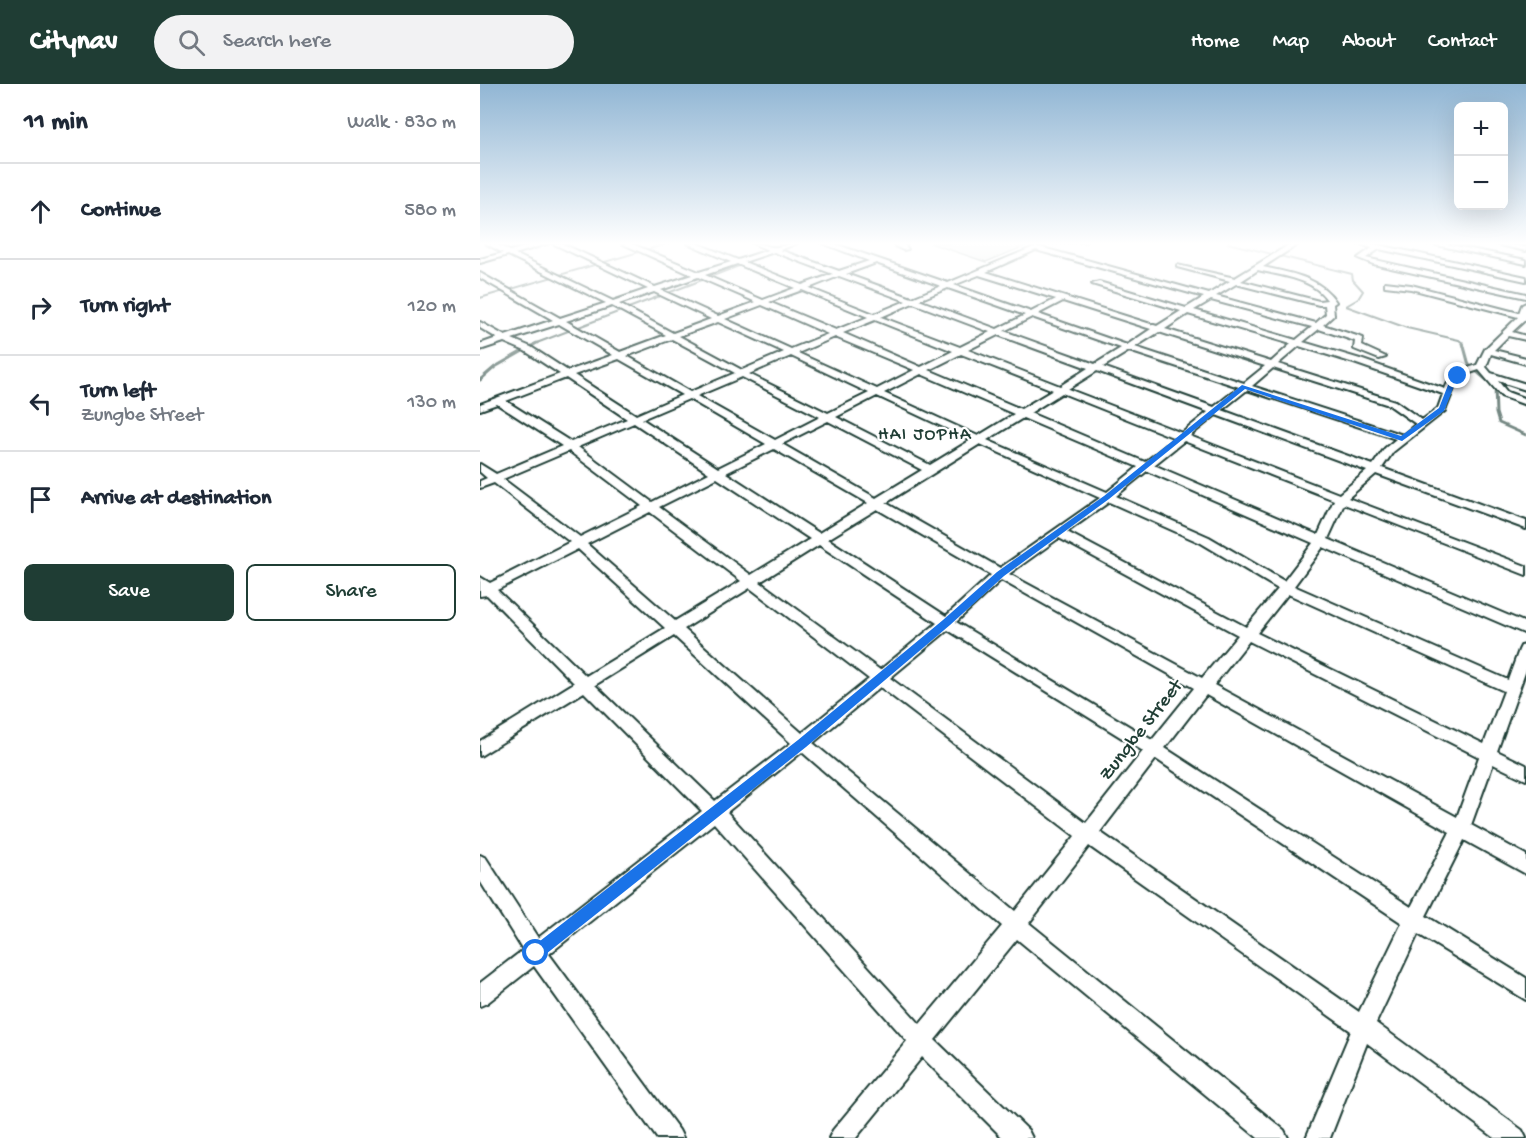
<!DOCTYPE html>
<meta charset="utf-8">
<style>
body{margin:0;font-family:"Gochi Hand",sans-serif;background:#f2f2f3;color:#1f2937}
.controls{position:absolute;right:18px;top:18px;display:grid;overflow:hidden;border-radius:9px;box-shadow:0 6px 24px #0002}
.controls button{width:54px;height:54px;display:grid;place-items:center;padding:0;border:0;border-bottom:2px solid #e0e1e3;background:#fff;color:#1f2937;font:30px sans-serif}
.stop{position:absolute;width:18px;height:18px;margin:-14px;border:4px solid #1a73e8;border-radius:50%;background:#fff}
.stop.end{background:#1a73e8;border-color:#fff;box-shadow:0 2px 6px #0008}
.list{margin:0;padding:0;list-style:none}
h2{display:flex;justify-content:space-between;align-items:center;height:78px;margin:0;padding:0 24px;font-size:26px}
h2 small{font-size:20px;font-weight:400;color:#747a83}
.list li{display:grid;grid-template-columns:39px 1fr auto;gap:18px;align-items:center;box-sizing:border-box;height:96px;padding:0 24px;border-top:2px solid #e0e1e3}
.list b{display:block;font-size:22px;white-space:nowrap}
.list p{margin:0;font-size:20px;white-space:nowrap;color:#747a83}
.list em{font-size:20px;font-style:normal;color:#747a83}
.actions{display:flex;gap:12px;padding:18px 24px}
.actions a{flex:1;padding:14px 0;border:2px solid #1f3d34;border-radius:9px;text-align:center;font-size:21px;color:#1f3d34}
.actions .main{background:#1f3d34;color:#fff}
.icon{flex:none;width:33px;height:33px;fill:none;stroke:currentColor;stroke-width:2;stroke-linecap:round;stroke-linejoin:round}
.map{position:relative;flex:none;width:1046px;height:1054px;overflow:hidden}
header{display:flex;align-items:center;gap:36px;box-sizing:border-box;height:84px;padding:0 30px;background:#1f3d34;color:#fff}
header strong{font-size:28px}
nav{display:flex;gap:33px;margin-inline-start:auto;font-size:21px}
.search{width:420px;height:54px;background:#f2f2f3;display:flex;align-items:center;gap:15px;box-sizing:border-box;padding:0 21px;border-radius:33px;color:#747a83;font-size:22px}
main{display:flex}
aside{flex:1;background:#fff}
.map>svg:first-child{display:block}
</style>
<header>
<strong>Citynav</strong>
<div class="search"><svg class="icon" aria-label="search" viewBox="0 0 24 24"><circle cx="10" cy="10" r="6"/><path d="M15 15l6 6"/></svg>Search here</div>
<nav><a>Home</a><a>Map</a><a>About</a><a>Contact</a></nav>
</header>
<main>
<aside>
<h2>11 min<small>Walk · 830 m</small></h2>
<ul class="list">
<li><svg class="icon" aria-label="ahead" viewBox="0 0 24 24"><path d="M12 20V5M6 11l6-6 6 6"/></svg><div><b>Continue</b></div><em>580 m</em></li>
<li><svg class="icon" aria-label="right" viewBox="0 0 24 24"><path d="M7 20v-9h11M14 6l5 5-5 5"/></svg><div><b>Turn right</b></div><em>120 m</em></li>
<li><svg class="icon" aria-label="left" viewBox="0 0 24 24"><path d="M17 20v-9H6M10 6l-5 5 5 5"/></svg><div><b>Turn left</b><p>Zungbe Street</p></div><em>130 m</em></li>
<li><svg class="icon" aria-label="arrive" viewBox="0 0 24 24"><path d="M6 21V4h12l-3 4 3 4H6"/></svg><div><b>Arrive at destination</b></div></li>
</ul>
<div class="actions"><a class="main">Save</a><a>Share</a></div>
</aside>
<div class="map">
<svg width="1046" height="1054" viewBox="0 0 1046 1054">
<rect width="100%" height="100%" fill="#fff"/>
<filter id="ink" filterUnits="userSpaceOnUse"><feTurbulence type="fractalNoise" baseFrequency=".0167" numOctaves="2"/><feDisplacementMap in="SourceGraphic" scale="12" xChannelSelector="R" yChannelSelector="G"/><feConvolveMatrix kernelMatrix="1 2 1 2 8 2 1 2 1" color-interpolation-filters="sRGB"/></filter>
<g filter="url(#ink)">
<path fill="#dee3e2" stroke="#7e908b" stroke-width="1.5" d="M 450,159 L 608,159 L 547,161 L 506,178 Z"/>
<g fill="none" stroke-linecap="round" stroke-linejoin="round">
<g stroke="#758883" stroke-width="2">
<path d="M 748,159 L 872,190 L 873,196 L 883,207 L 878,215 L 866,222 L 927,244 L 979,256 L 984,260"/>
<path d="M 0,214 L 190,159"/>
<path d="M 54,260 L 264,180"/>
</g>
<g stroke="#758883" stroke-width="3">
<path d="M 983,259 L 989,281 L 1009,298"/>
<path d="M 0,296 L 15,283 L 57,259"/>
<path d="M 1015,303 L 1016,329 L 1019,339 L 1046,351"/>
</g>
<defs>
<g id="minor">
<path d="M 5,159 L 14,159 L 30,167 L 58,159 L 69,159 L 35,170 L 133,217 L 168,205 L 72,159 L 81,159 L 175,203 L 212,191 L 141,159 L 150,159 L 219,188 L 251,178 L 207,159 L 216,159 L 258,176 L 288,166 L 272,159 C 280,159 285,162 292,163 C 300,164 310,159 318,159 L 300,166 L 359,187 L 389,177 L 342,159 L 352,159 L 468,199 L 556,162 L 729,210 L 750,197 L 697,183 L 697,181 L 755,194 L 812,159 L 820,159 L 783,183 C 810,189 840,193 856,218 L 853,220 L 854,231 L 843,241 L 883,254 L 882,262 L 906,273 L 899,275 L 874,265 L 875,257 L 839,245 L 823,258 L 880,275 L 965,305 C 971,289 982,286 997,281 L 1005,265 L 1038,233 L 931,205 L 905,202 L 905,198 L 931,201 L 1039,229 L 1042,221 L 1046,219 L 1046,235 L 1032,248 L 1046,252 L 1046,256 L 1028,252 L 1014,266 L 1046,274 L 1046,280 L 1011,270 L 1006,283 L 1011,289 L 1046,300 L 1046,306 L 1018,297 L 1027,308 L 1046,315 L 1046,321 L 1021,312 L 999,286 L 987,290 L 977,297 L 965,327 L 913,368 L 902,384 L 1046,437 L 1046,445 L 896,390 L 868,414 L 1046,482 L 1046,491 L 864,420 L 848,455 L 1046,539 L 1046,550 L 843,463 L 814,502 L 1028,596 L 1039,566 L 1041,562 L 1046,561 L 1046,586 L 1017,667 L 1046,681 L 1046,696 L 1013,680 L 991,741 L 1046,771 L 1046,790 L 984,756 L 946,832 L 1046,894 L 1046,916 L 938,850 L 896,939 L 1042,1046 L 1046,1054 L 1015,1054 L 887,959 L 850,1054 L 826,1054 L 871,947 L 609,762 L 549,839 L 804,1046 L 808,1054 L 778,1054 L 537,855 L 455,956 L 548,1046 L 552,1054 L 523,1054 L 442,973 L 376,1054 L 349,1054 L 353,1046 L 427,957 L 234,739 L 69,870 L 199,1046 L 203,1054 L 177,1054 L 54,882 L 7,919 L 0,922 L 0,899 L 43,866 L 0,797 L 0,771 L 6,774 L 58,854 L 222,727 L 104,608 L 0,672 L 0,657 L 94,599 L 7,511 L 0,512 L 0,493 L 10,499 L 90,458 L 14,399 L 0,404 L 0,397 L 7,394 L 0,388 L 0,380 L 16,390 L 82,362 L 17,320 L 0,326 L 0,320 L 80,290 L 45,267 L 24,258 L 0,266 L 0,260 L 17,254 L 0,244 L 0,238 L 25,252 L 73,236 L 0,194 L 0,189 L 80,234 L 126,219 L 28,171 L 0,179 L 0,175 L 23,169 ZM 556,166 L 724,213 L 706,224 L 619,198 L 612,200 L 701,227 L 677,242 L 506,188 ZM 294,168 L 353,190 L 322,201 L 264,178 ZM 396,179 L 461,202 L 432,214 L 366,190 ZM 257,180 L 315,204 L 283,216 L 225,191 ZM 778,186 C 801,192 833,194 847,216 L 839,217 L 761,197 ZM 499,191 L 576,215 L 551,228 L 474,201 ZM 359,192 L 426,217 L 394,230 L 329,204 ZM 218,193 L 276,218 L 238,232 L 181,206 ZM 756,200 L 839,221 L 845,221 L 846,230 L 836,239 L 736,212 ZM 468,204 L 545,231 L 517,245 L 439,216 ZM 322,206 L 388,233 L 356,246 L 289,218 ZM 174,208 L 231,235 L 193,249 L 139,220 ZM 731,216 L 832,243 L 816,256 L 714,226 ZM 583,217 L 671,245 L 647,261 L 558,230 ZM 433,219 L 510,248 L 480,263 L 401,233 ZM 282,221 L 348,250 L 311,265 L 245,235 ZM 132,222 L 186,251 L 140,268 L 86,237 ZM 708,230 L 811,260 L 791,278 L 685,245 ZM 552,233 L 641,264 L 615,280 L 524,247 ZM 395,236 L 473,267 L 441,283 L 363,249 ZM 238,238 L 304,268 L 262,286 L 199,252 ZM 79,240 L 133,271 L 88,287 L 51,263 L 32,255 ZM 679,248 L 785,282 L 764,299 L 655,263 ZM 518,251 L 608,284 L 580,302 L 488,266 ZM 355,253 L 434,286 L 397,305 L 318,269 ZM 192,255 L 255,289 L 210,308 L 147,272 ZM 819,262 L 874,279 L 963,310 L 958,324 L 942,336 L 915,317 L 798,280 ZM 649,267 L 759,303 L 734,323 L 623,283 ZM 481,270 L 573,306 L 541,325 L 449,286 ZM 311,272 L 389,309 L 348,329 L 269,290 ZM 139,275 L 202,311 L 156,331 L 94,291 ZM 793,284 L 909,321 L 936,340 L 923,351 L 772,302 ZM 617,287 L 728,328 L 702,349 L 588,305 ZM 441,290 L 534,330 L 498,352 L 404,309 ZM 262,293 L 340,333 L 295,356 L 217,312 ZM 86,294 L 147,335 L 91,358 L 26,317 ZM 767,306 L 916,355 L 905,364 L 893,381 L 742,326 ZM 582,309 L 695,354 L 665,378 L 550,329 ZM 397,312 L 491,356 L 450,381 L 356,333 ZM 209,315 L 286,360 L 238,384 L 162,335 ZM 736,331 L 887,387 L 859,410 L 710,352 ZM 543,334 L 658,383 L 627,408 L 507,356 ZM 348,337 L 442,386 L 396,414 L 302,360 ZM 154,339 L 229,389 L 172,418 L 98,363 ZM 704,357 L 854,416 L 838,451 L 674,381 ZM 500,360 L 620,414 L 520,484 L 406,419 ZM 294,365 L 388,419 L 339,449 L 246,389 ZM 89,367 L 162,422 L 100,453 L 23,395 ZM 667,387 L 833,459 L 804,497 L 729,453 L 636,412 ZM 237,394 L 330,455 L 271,491 L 179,423 ZM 629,418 L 721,459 L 798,505 L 766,543 L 587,448 ZM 397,425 L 511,491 L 466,532 L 348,455 ZM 170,428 L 261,497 L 195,537 L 107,460 ZM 579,454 L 758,551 L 722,594 L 529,490 ZM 339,461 L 457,539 L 400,586 L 280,498 ZM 98,465 L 185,544 L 106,592 L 17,506 ZM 521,496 L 714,604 L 672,656 L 476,538 ZM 270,504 L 389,595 L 322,649 L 204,545 ZM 808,510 L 1024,607 L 1004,660 L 777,549 ZM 468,546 L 663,667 L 606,739 L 410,594 ZM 194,552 L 311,659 L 235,717 L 115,601 ZM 769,557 L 999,673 L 977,733 L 734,601 ZM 400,603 L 595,752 L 535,827 L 333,659 ZM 726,611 L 970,748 L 931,823 L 685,664 ZM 322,668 L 522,842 L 440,940 L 247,728 ZM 676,675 L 922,839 L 879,928 L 620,748 Z"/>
<path d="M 415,159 L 422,159 L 428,165 L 423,166 L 415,162 Z"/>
<path d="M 878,159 L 890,159 L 1046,193 L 1046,197 L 899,165 L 886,174 L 1046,210 L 1046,214 L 893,180 L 878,174 L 892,164 Z"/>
<path d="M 947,159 L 961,159 L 1046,176 L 1046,180 Z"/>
<path d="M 1015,159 L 1046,163 L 1046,167 L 1016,160 Z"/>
</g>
</defs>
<use href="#minor" stroke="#1f3d34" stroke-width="4"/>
<use href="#minor" fill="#fff" fill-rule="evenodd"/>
</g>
</g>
<linearGradient id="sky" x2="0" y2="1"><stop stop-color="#91b6d4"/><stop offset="0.52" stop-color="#fff"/><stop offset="1" stop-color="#fff" stop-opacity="0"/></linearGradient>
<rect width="1046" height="307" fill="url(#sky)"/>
<path fill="#1a73e8" d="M 976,291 L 981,292 L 976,297 L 964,327 L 922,357 L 765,305 L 629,415 L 524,492 L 470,541 L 326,663 L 61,874 L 56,876 L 51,874 L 49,869 L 51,864 L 318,656 L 463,536 L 517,488 L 624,412 L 762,301 L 921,352 L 959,324 L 970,296 Z"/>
<g text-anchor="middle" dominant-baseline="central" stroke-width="4.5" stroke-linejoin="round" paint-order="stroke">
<g font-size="18" letter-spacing="1.5" fill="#1f3d34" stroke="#fff">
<text x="445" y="351">HAI JOPHA</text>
</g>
<g font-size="20" fill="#1f3d34" stroke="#fff">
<text transform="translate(662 647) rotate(-52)">Zungbe Street</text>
</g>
</g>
</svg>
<div class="controls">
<button>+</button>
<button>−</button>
</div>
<div class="stop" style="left:56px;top:869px"></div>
<div class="stop end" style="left:978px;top:292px"></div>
</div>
</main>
